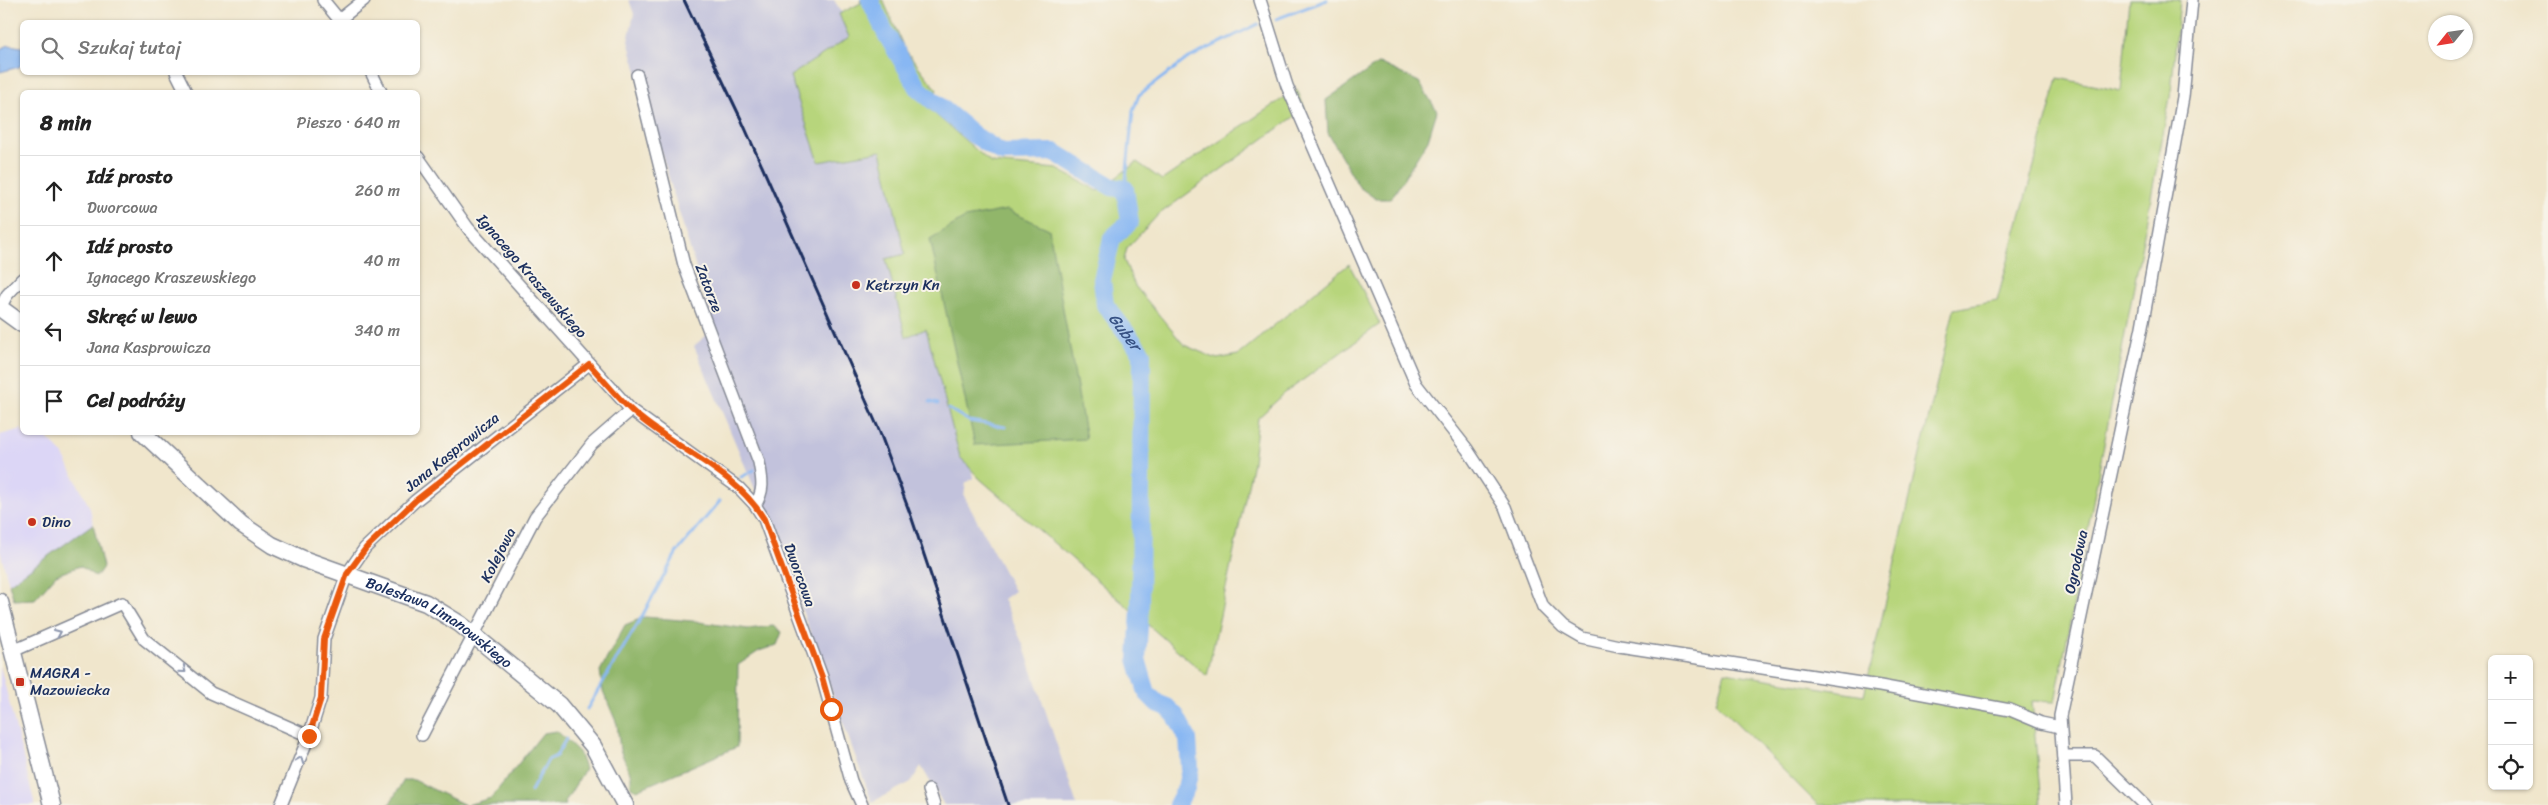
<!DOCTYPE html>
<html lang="pl">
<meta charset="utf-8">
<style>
body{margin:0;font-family:Sriracha,sans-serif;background:#f2f2f2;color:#222}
.controls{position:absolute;right:15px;bottom:15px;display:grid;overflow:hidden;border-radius:8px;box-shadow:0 1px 4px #0004}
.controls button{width:45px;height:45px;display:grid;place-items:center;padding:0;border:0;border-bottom:1px solid #e0e0e0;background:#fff;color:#222;font:25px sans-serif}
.compass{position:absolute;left:2428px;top:15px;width:45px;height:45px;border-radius:50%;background:#fff;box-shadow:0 1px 4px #0004;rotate:240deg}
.stop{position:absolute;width:15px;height:15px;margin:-11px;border:4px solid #ea580c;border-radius:50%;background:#fff}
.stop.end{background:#ea580c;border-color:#fff;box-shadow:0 1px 5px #0008}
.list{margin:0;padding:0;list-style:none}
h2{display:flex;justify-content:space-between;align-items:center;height:65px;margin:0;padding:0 20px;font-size:21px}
h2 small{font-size:16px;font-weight:400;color:#767676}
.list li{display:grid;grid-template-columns:32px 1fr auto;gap:15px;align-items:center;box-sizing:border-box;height:70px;padding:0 20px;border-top:1px solid #e0e0e0}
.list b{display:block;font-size:19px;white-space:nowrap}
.list p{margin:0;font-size:16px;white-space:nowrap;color:#767676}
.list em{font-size:16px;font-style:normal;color:#767676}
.icon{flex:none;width:28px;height:28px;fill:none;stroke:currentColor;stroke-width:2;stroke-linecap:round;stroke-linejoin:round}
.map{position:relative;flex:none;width:2548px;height:805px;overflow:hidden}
.search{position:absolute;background:#fff;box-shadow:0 1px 4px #0004;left:20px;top:20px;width:400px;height:55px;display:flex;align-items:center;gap:12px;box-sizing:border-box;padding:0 18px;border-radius:8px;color:#767676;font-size:19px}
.panel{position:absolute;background:#fff;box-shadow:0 1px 4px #0004;left:20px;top:90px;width:400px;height:345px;border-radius:8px}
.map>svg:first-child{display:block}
</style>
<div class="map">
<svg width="2548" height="805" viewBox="0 0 2548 805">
<rect width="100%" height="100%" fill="#f7f3e8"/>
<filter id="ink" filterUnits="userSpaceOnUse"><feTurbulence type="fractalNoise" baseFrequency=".02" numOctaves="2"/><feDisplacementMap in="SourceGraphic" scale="10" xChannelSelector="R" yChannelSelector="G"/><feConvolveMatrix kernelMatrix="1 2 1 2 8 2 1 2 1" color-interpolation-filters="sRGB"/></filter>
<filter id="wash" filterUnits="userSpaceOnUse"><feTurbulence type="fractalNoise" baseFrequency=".0096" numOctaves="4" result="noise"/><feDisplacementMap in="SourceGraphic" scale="20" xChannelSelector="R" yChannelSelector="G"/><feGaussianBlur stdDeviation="1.12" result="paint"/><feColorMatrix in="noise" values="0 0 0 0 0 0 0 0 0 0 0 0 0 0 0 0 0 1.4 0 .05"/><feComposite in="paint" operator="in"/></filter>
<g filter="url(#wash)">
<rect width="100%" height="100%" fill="#f0e6cc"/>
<g fill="#dcd6f6">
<path d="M 22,429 L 22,432 L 42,433 L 62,453 L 90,508 L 93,524 L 9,584 L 0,551 L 0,435 Z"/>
<path d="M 0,666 L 34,801 L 35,805 L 0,805 Z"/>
</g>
<path fill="#c2c2dc" d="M 629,0 L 834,0 L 896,98 L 933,266 L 973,478 L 966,483 L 964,496 L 1014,591 L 1003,599 L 1024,647 L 1077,805 L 944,805 L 921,766 L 911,782 L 872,802 L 775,536 L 694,346 L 714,329 L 628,41 L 634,14 Z"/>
<g fill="#b7d57b" stroke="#69826c">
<path d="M 860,0 L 883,0 L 904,48 L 937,90 L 926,106 L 991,163 L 1057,169 L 1098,191 L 1137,162 L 1162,180 L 1297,89 L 1305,109 L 1158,215 L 1127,248 L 1124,260 L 1135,286 L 1184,345 L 1217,359 L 1238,355 L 1349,264 L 1380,324 L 1285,393 L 1258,418 L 1253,462 L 1207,676 L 979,478 L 960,457 L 926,329 L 906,337 L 886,259 L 905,254 L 881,151 L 819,162 L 790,76 L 849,37 L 839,14 L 861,3 Z"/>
<path d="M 2129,0 L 2180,0 L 2171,92 L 2055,702 L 2032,701 L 2041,805 L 1818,805 L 1716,702 L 1725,672 L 1864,695 L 1954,309 L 1997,301 L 2058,78 L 2121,91 Z"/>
</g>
<g fill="#91b66b" stroke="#567264">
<path d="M 1379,63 L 1419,82 L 1437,111 L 1428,140 L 1391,199 L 1376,199 L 1359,187 L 1328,133 L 1326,100 Z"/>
<path d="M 1007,210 L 1049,229 L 1086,439 L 975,445 L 930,239 L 965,218 Z"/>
<path d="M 93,524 L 103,567 L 96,577 L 80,566 L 56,575 L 35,599 L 14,600 L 9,584 Z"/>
<path d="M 645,617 L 692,621 L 748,629 L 773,626 L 782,632 L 777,645 L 759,651 L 738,665 L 737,747 L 637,790 L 631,787 L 631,775 L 620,750 L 617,724 L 603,691 L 600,671 L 625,625 Z"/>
<path d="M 557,731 L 579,752 L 585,769 L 565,802 L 566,805 L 467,805 L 491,798 L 543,733 Z"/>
<path d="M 404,780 L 414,780 L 465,805 L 389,805 Z"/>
</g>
<path fill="#88b7f3" stroke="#5273a8" d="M 9,45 L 22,47 L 22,63 L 19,67 L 0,72 L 0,49 Z"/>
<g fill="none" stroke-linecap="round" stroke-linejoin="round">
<g stroke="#88b7f3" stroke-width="3">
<path d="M 1276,19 L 1327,0"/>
<path d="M 1125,189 L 1133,111 L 1139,95 L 1187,59 L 1258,24"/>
<path d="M 930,402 L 938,404"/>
<path d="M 949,409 L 969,421 L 1005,427"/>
<path d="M 751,472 L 754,470"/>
<path d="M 741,477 L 747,474"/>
<path d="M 587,709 L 641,618 L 677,552 L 720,501"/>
<path d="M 531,791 L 548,760 L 556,756 L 566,739"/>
</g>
<path stroke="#88b7f3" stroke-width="18" id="s1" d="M 870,0 L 886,34 L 919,89 L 974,135 L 1002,153 L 1054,152 L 1112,187 L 1125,189 L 1130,222 L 1112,238 L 1102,280 L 1105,305 L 1142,353 L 1140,610 L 1137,659 L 1147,693 L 1157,703 L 1167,707 L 1176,716 L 1188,739 L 1190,769 L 1186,788 L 1177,805"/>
</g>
</g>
<g filter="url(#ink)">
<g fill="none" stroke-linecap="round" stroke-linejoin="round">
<defs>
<g id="street">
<path d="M 323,0 L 341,22"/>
<path d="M 1260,0 L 1287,86 L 1416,384 L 1467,449 L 1505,507 L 1543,607 L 1563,627 L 1582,638 L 1619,646 L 1880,686 L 2010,710 L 2041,723 L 2060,727"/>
<path d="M 339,20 L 364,0"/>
<path d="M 176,72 L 186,92"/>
<path d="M 371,72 L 381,92"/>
<path d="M 637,75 L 684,265 L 759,462 C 762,479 765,490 755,505"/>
<path d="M 418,157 L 468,228 L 631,410 L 739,488 L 755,505 L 764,519 L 822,677 L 851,781 L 862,805"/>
<path d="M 0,308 L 7,295 L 22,279"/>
<path d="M 13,651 L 122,603 L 144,639 L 211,693 L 309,736"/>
<path d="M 422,735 L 535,517 L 592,444 L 631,410"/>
<path d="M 2063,756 L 2095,756 L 2145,805"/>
<path d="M 929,790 L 934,805"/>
<path d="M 281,805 L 309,736 L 321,698 L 324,639 L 347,574 L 365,548 L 415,501 L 589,364"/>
<path d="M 2066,805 L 2060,716 L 2142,327 L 2183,97 L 2192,0"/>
</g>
<g id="secondary">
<path d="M 0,308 L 22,324"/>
<path id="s2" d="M 142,432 L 241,524 L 272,545 L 303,559 L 426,603 L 460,624 L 559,705 L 593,746 L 625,805"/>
<path d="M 0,602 L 52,805"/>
</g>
</defs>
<use href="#street" stroke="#868a95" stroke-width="14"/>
<use href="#secondary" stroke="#868a95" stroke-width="19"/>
<use href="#street" stroke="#fff" stroke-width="11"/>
<use href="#secondary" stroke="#fff" stroke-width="16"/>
<path stroke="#1b2f5e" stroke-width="3" d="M 684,0 L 741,119 L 879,430 L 911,516 L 1008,805"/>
</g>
<defs><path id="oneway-chevron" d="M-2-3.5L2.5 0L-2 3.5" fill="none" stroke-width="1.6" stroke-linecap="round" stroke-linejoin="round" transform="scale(1.25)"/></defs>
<g stroke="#8d97ae">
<use href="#oneway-chevron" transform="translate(58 633) rotate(-24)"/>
<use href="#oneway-chevron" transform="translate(183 670) rotate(39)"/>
<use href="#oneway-chevron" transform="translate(300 760) rotate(-68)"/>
</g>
</g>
<g fill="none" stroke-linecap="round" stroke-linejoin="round" filter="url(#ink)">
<path stroke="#ea580c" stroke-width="6" d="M 309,736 L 321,698 L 324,639 L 347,574 L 366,548 L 415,501 L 589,364 C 603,379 616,396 631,410 C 672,448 734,469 764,519 L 822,677 L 831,709"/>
</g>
<g fill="#c8321e" stroke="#f7f3e8" stroke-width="2">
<circle cx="856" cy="285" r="5"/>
<circle cx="32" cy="522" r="5"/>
<rect x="15" y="677" width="10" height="10" rx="2.5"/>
</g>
<g text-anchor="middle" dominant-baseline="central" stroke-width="4" stroke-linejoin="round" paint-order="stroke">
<g font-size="15" fill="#1b2f5e" stroke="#f7f3e8">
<text transform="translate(532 276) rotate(49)">Ignacego Kraszewskiego</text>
<text transform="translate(709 288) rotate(69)">Zatorze</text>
<text transform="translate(452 452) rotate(-39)">Jana Kasprowicza</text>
<text transform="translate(498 555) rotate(-63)">Kolejowa</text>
<text transform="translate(2076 562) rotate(-78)">Ogrodowa</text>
<text transform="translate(800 575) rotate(70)">Dworcowa</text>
<text stroke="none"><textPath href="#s2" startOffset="358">Bolesława Limanowskiego</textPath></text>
</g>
<g font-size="15" fill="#1b2f5e" stroke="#f7f3e8" text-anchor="start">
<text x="866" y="285">Kętrzyn Kn</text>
<text x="42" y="522">Dino</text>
<text x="30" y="673">MAGRA -<tspan x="30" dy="17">Mazowiecka</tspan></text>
</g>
<g font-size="16" font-style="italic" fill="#365183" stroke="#f7f3e8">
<text stroke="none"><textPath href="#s1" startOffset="499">Guber</textPath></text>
</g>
</g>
</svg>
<div class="controls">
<button>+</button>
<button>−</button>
<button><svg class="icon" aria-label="locate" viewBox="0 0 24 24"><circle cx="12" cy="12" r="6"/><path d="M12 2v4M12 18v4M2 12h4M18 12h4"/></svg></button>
</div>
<svg class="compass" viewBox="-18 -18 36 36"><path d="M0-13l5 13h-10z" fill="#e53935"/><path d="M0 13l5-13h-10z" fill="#767676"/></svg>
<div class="stop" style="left:831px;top:709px"></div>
<div class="stop end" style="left:309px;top:736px"></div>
<div class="search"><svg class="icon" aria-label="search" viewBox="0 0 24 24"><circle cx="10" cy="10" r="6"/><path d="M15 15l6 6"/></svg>Szukaj tutaj</div>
<section class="panel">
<h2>8 min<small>Pieszo · 640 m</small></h2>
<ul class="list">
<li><svg class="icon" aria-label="ahead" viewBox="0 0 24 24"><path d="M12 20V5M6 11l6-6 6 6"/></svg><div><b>Idź prosto</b><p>Dworcowa</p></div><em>260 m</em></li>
<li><svg class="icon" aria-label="ahead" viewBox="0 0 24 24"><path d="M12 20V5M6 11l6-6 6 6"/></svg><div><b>Idź prosto</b><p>Ignacego Kraszewskiego</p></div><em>40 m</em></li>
<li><svg class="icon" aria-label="left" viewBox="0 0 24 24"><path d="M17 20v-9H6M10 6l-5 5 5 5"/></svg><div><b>Skręć w lewo</b><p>Jana Kasprowicza</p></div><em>340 m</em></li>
<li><svg class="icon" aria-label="arrive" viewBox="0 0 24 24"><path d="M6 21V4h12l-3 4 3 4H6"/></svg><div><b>Cel podróży</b></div></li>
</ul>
</section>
</div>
